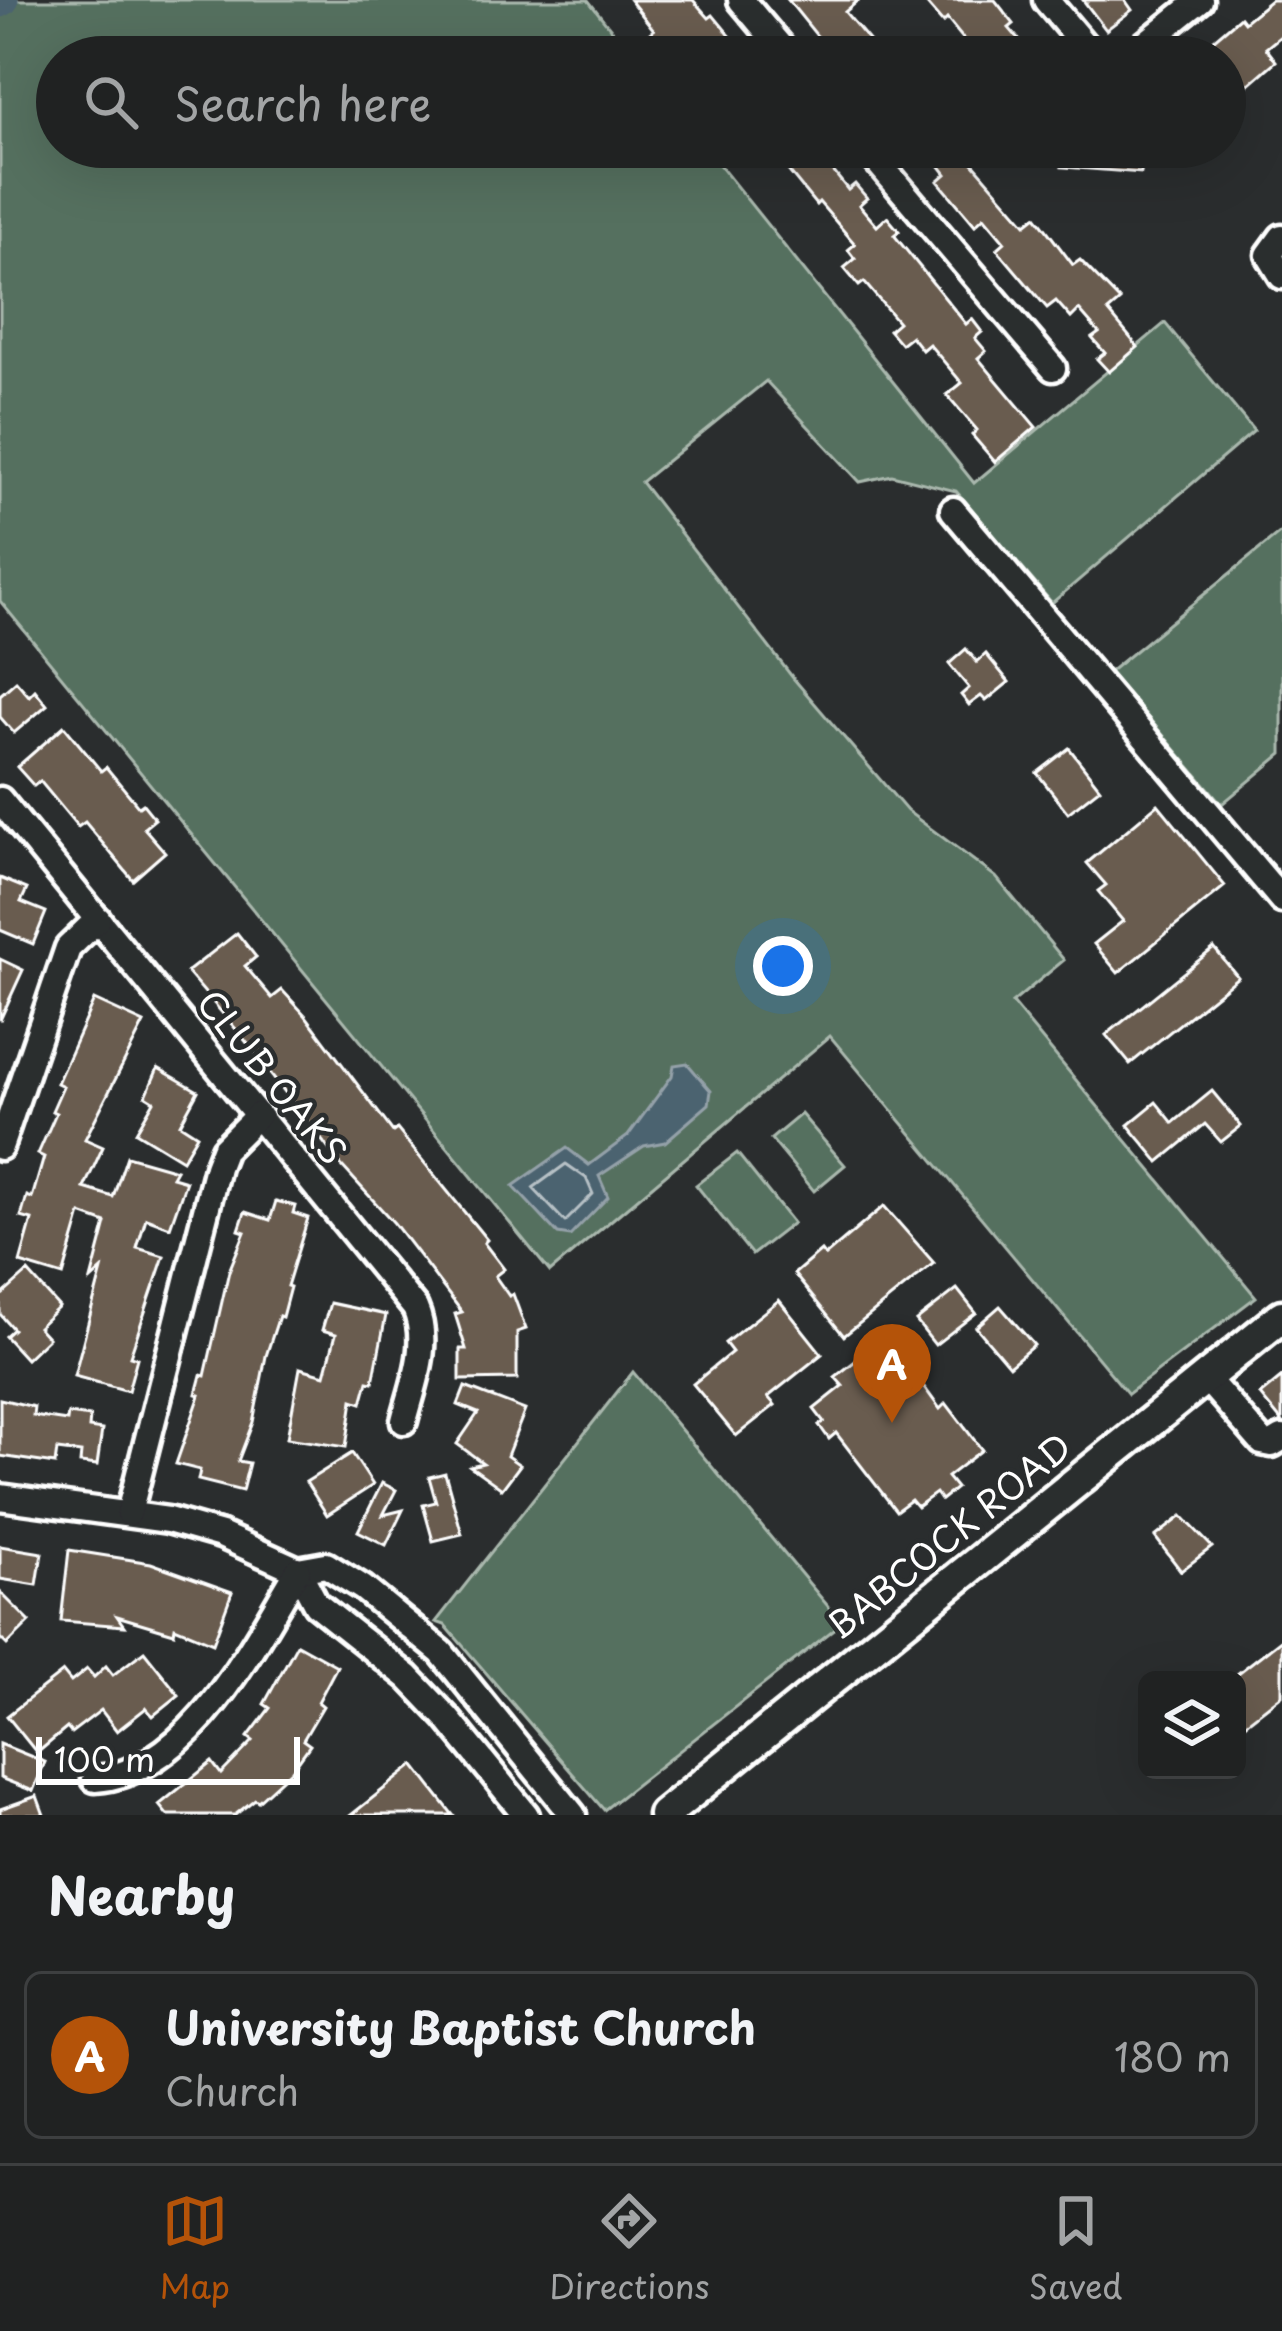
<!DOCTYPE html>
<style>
body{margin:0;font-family:"Playpen Sans",sans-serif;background:#282a2a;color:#f1f3f6}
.controls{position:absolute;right:36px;bottom:36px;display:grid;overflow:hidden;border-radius:18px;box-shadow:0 12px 48px #0002}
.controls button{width:108px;height:108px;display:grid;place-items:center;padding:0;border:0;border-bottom:3px solid #3d3f40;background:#202222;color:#f1f3f6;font:60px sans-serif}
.scale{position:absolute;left:36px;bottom:30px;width:264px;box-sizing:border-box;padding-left:12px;border:6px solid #fff;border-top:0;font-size:33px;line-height:42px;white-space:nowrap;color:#fff;-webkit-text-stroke:9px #2a2d2e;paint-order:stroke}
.you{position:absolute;left:783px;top:966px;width:42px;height:42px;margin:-30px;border:9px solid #fff;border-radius:50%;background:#1a73e8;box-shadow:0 0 0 18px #1a73e833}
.badge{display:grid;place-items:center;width:78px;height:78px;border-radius:50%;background:#b45309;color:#fff;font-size:39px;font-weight:700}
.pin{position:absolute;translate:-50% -99px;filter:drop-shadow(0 3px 6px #0008)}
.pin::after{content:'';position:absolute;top:63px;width:42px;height:36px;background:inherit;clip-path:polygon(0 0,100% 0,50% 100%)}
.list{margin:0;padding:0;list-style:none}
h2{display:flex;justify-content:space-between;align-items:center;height:156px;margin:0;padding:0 48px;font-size:51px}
h2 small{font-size:39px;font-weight:400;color:#a2a4a5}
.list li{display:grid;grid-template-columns:78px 1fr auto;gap:36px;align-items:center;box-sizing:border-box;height:168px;margin:0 24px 24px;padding:0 24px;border:3px solid #3d3f40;border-radius:18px}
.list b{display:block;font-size:45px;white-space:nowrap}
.list p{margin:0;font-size:39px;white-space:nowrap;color:#a2a4a5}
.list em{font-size:39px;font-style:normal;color:#a2a4a5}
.icon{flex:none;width:66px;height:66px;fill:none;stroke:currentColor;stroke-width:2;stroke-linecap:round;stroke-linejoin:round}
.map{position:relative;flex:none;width:1282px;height:1815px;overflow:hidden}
.search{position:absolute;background:#202222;box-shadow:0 12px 48px #0002;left:36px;right:36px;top:36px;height:132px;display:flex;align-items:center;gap:30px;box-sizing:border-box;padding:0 42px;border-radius:66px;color:#a2a4a5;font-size:45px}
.sheet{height:348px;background:#202222}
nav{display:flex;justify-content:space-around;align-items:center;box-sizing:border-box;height:168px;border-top:3px solid #3d3f40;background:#202222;font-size:33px;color:#a2a4a5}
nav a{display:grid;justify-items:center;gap:6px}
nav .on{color:#b45309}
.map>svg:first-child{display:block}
</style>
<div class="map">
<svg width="1282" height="1815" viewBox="0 0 1282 1815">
<rect width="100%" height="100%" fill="#2a2d2e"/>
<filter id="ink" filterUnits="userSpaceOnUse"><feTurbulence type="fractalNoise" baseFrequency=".00833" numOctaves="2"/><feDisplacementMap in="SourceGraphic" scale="24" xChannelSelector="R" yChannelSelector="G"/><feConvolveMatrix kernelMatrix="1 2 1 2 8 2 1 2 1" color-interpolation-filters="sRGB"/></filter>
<g filter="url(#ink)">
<g fill="#55705e" stroke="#aab8ae" stroke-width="3">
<path d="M 0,0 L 588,0 L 633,57 L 57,57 L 57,147 L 705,147 L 974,483 L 1165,323 L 1254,431 L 1052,603 L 956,491 L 892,475 L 860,482 L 766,381 L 641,482 L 793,678 L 907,811 L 996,877 L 1064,960 L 1012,1003 L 1256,1297 L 1128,1394 L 830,1036 L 550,1272 L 0,601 Z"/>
<path d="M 1282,531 L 1282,754 L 1222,804 L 1109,672 Z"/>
<path d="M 801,1114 L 845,1165 L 814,1191 L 771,1139 Z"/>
<path d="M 737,1153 L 793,1223 L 752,1255 L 696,1185 Z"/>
<path d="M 633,1372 L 842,1623 L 604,1810 L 445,1625 L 436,1622 Z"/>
</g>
<path fill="#4c6370" stroke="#94a1a9" stroke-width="3" d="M 687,1063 L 711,1091 L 709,1104 L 665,1142 L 644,1146 L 599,1176 L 608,1197 L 570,1236 L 558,1234 L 513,1186 L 567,1148 L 589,1165 L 628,1136 L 672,1076 L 674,1065 Z"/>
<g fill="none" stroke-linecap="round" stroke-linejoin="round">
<path stroke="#b7c1c6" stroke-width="3" d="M 566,1164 L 586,1178 L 593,1194 L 565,1222 L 533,1188 Z"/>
<path stroke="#4c6370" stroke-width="33" d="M 0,1 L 2,0"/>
</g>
<g fill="#695b4f" stroke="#fff" stroke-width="3">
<path d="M 630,0 L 693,0 L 709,18 L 713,15 L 737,44 L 733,47 L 741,57 L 678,57 L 651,32 L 654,30 Z"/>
<path d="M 788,0 L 859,0 L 845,12 L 883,57 L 834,57 Z"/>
<path d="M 923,0 L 995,0 L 1014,24 L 1009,28 L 1034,57 L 978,57 L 947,19 L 943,23 Z"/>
<path d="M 1083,0 L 1125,0 L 1132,10 L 1106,30 Z"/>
<path d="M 1271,0 L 1282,0 L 1282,35 L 1266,48 L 1276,61 L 1248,85 L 1225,57 L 1193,57 L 1240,17 L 1244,22 Z"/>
<path d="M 769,147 L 814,147 L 848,190 L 855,184 L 867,198 L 859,205 L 877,226 L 887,217 L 899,231 L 894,235 L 966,324 L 972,319 L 982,332 L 975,338 L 986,351 L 978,358 L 1036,427 L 995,462 L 972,435 L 977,430 L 947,395 L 962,383 L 929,344 L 922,350 L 911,336 L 901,344 L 889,330 L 898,322 L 864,282 L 859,286 L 844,268 L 855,259 L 848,250 L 855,244 L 819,202 L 816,205 Z"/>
<path d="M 925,147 L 959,147 L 1026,224 L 1036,216 L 1073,265 L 1080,260 L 1120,301 L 1108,311 L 1138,347 L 1109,372 L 1097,359 L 1105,353 L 1092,338 L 1099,333 L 1079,310 L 1071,318 L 1056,301 L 1047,308 L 997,249 L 1005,242 L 984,217 L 975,225 L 938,181 L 946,174 Z"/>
<path d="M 1065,147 L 1143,147 L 1141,173 L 1062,167 Z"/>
<path d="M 966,649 L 977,662 L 986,654 L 1009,682 L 986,701 L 981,696 L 969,705 L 961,695 L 969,688 L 949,664 Z"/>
<path d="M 16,681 L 29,696 L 35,690 L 47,705 L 14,733 L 0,717 L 0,695 Z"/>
<path d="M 64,726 L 101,771 L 106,767 L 139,807 L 143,804 L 155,819 L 144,828 L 165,852 L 133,880 L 85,822 L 78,827 L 40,781 L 34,786 L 17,767 Z"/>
<path d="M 1069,748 L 1100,788 L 1068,813 L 1037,773 Z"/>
<path d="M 1158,804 L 1225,886 L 1118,973 L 1094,944 L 1123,921 L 1098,891 L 1106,885 L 1087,863 Z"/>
<path d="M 0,878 L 27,889 L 21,902 L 46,912 L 33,944 L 0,930 Z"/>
<path d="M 237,933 L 256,957 L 245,966 L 272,998 L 282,990 L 306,1016 L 393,1132 L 397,1129 L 487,1240 L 484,1243 L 504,1269 L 495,1276 L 509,1296 L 513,1294 L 526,1329 L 517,1332 L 517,1379 L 460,1380 L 460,1349 L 466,1349 L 455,1314 L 462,1312 L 394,1223 L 341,1165 L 241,1035 L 187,972 Z"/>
<path d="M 1214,948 L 1238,977 L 1130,1064 L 1106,1035 Z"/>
<path d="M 0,959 L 23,970 L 0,1020 Z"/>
<path d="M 94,1000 L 144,1023 L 85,1139 L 103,1147 L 84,1188 L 113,1197 L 127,1156 L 176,1170 L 172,1177 L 186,1181 L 170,1227 L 146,1218 L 137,1248 L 164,1256 L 130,1356 L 137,1358 L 128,1391 L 74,1376 L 102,1270 L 91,1280 L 106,1223 L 81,1214 L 63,1276 L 20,1263 L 32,1220 L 21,1217 L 27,1196 L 32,1198 L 44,1157 L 38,1154 L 56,1113 L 52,1111 L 63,1086 L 57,1083 Z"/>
<path d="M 158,1068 L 198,1091 L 180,1124 L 197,1135 L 182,1160 L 136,1132 L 154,1101 L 146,1096 Z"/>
<path d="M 1212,1091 L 1241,1126 L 1221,1142 L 1205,1124 L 1159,1162 L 1128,1125 L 1156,1102 L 1173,1123 Z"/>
<path d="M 276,1201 L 295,1206 L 293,1213 L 308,1218 L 287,1286 L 290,1287 L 282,1317 L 279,1316 L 266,1356 L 253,1422 L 238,1461 L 249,1463 L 242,1491 L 198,1480 L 200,1470 L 176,1464 L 200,1395 L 196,1394 L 201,1375 L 205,1376 L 229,1271 L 245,1232 L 239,1230 L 245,1212 L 270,1220 Z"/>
<path d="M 884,1206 L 934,1263 L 844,1336 L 794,1274 L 821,1251 L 825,1256 Z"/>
<path d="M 28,1272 L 59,1307 L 38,1327 L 48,1338 L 26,1359 L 5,1336 L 13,1329 L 0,1314 L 0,1297 Z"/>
<path d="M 957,1289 L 976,1313 L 935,1345 L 916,1321 Z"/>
<path d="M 779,1300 L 822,1354 L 768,1397 L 775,1405 L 736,1436 L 693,1384 L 732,1352 L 725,1343 Z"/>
<path d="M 330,1303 L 386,1315 L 373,1382 L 368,1381 L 362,1403 L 353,1400 L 346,1447 L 287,1438 L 300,1368 L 325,1375 L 336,1334 L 322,1330 Z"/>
<path d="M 1000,1306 L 1034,1345 L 1009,1366 L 976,1327 Z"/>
<path d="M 887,1336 L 940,1409 L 946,1403 L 982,1450 L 947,1477 L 956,1488 L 941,1500 L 936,1493 L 917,1507 L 911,1500 L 896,1511 L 836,1433 L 829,1439 L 819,1425 L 824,1422 L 814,1409 L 843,1386 L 835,1377 Z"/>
<path d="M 1282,1377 L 1282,1422 L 1260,1395 Z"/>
<path d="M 465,1387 L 525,1410 L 507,1456 L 520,1465 L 502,1489 L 470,1466 L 483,1463 L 457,1444 L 478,1413 L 458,1405 Z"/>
<path d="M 0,1399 L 34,1407 L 33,1416 L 67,1421 L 68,1414 L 90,1417 L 89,1428 L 102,1430 L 97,1465 L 80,1463 L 81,1453 L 57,1450 L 55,1464 L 0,1456 Z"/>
<path d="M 352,1453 L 373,1485 L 327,1515 L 306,1482 Z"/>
<path d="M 445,1473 L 462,1534 L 433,1541 L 423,1505 L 436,1502 L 429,1477 Z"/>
<path d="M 382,1483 L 396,1490 L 383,1515 L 403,1510 L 386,1545 L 358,1531 Z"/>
<path d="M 1182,1516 L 1212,1547 L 1181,1571 L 1155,1537 Z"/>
<path d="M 0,1546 L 42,1553 L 37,1585 L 0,1579 Z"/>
<path d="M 69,1550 L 151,1563 L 232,1592 L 213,1643 L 175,1627 L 174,1633 L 117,1616 L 124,1626 L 61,1621 Z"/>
<path d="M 0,1592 L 30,1622 L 7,1645 L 0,1638 Z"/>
<path d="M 1282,1639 L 1282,1695 L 1237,1730 L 1237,1674 Z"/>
<path d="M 297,1644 L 337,1666 L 318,1702 L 323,1706 L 303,1740 L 310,1745 L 292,1770 L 258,1801 L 255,1799 L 235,1815 L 167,1815 L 159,1805 L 212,1762 L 221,1774 L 253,1741 L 248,1737 L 270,1708 L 264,1704 Z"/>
<path d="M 144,1651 L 179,1695 L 153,1716 L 146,1708 L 117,1731 L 101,1710 L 71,1733 L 67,1728 L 37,1753 L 7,1716 L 63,1672 L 71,1682 L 87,1669 L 94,1677 L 106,1666 L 113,1675 Z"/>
<path d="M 0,1744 L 45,1762 L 33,1791 L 0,1778 Z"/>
<path d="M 414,1765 L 453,1815 L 351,1815 Z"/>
<path d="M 37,1796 L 44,1815 L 0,1815 L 0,1809 Z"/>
</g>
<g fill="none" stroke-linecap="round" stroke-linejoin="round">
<defs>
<g id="minor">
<path d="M 741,0 L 789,57"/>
<path d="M 1046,0 L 1094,57"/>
<path d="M 1129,57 L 1200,0"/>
<path d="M 865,147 L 1053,368"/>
<path d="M 1282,237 L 1269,255 L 1282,276"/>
<path d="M 953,510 L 1282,900"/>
<path d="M 0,800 L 415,1308 C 431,1344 413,1385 404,1421"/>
<path d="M 0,1147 L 68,948 L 98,919"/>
<path d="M 1206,1378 L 1262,1442 L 1272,1444 L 1282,1438"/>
<path d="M 0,1497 L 168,1520 L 221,1535 L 298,1570 L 316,1604 L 408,1677 L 447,1718 L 526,1815"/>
<path d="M 129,1513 L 217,1167 L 224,1149 L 258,1115"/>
<path d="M 298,1570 L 326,1565 L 363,1588 L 441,1652 L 573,1815"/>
<path d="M 95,1779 C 191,1773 254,1642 298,1570"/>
</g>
<path id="major" d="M 664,1815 L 1282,1316"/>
</defs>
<use href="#minor" stroke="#fff" stroke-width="33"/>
<use href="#major" stroke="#fff" stroke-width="39"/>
<use href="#minor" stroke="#2a2d2e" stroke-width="24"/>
<use href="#major" stroke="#2a2d2e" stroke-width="30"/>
</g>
</g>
<g text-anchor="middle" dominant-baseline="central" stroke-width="9" stroke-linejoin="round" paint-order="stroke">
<g font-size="36" fill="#fff" stroke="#2a2d2e">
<text transform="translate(273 1076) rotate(51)">CLUB OAKS</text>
<text transform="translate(948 1535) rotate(-39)">BABCOCK ROAD</text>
</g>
</g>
</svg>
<div class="controls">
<button><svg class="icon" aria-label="layers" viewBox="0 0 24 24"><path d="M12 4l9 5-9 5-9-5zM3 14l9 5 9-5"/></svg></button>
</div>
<div class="scale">100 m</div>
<div class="you"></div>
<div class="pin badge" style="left:892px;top:1423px">A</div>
<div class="search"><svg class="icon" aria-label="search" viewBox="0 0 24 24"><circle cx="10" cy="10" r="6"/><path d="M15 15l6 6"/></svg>Search here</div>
</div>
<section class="sheet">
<h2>Nearby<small></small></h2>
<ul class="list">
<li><span class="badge">A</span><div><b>University Baptist Church</b><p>Church</p></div><em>180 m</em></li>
</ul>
</section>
<nav>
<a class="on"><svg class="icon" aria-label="map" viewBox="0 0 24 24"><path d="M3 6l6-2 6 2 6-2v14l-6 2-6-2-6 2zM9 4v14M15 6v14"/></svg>Map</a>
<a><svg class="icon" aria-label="directions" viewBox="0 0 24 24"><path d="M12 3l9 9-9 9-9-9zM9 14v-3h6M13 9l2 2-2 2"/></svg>Directions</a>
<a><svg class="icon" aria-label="saved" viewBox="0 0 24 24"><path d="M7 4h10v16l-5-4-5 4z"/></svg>Saved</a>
</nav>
